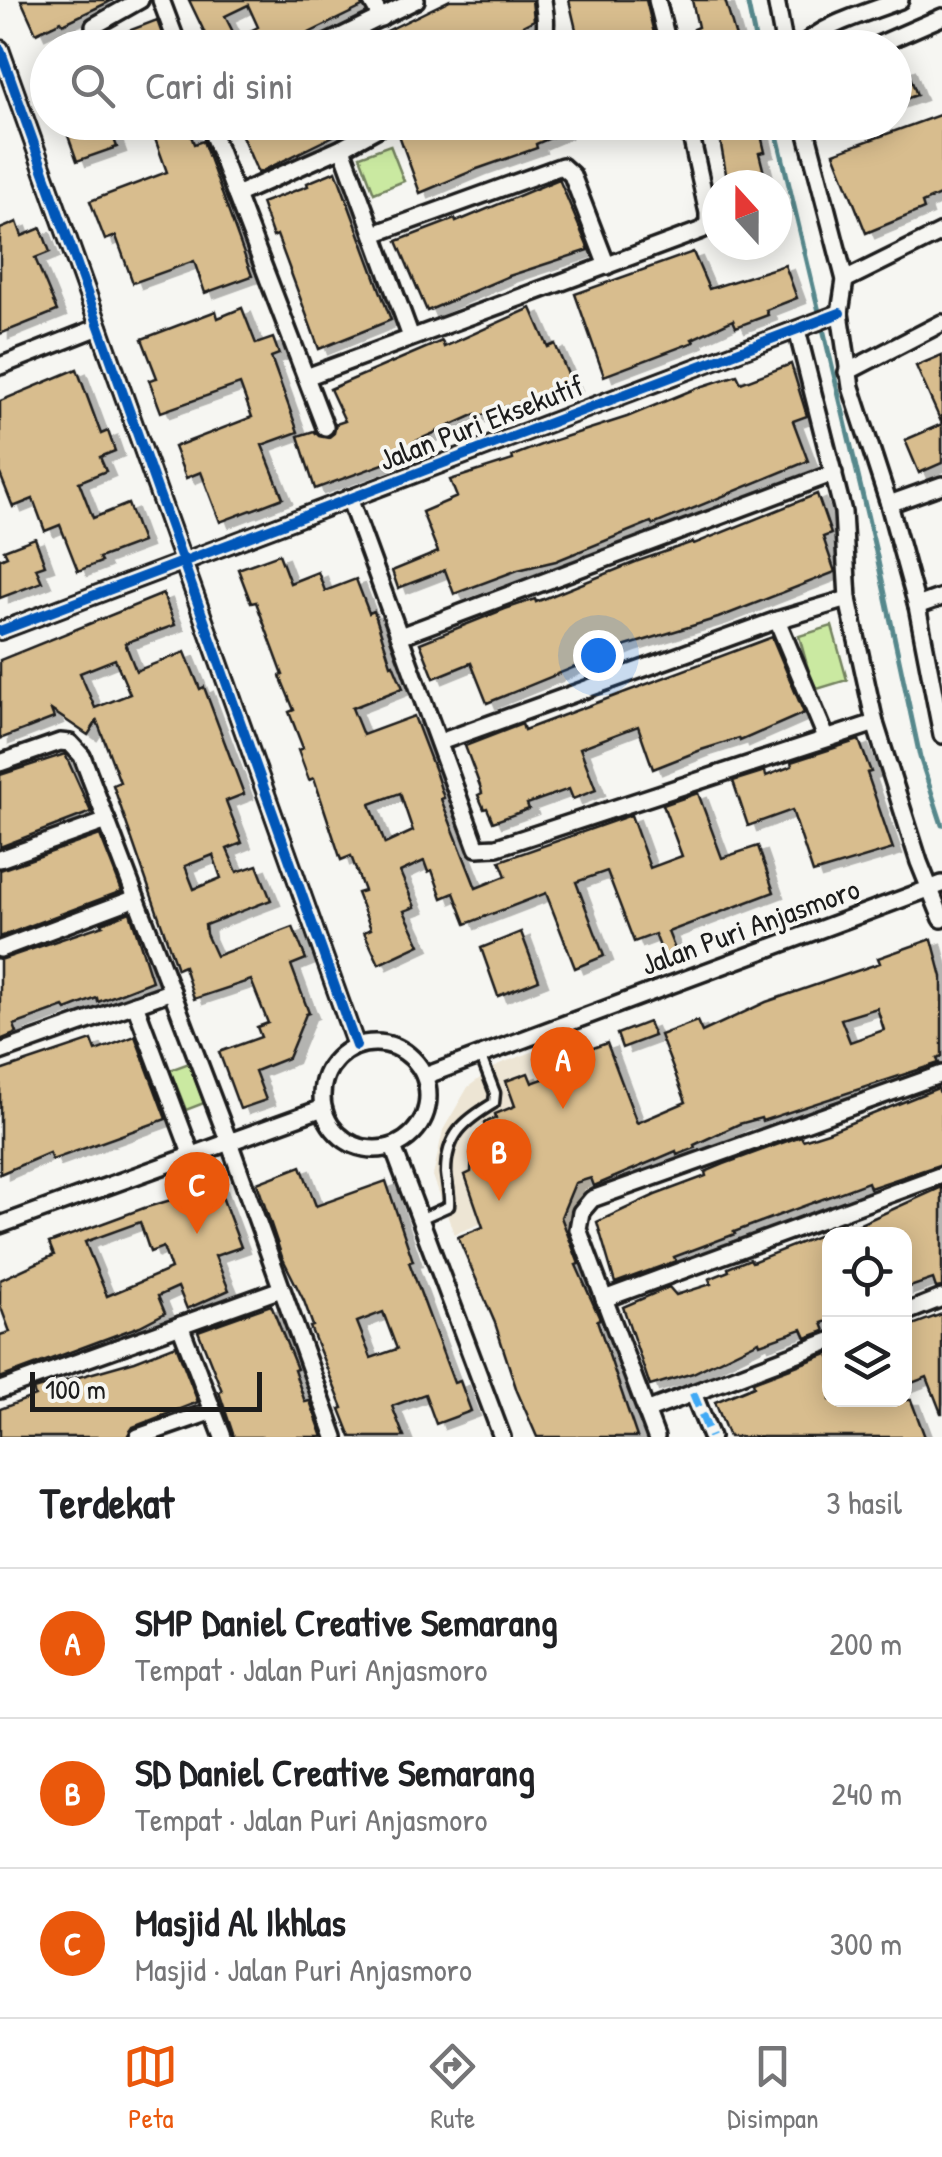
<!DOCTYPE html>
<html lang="id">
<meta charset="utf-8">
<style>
body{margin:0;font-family:"Patrick Hand",sans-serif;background:#f2f2f2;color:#202124}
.controls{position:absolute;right:30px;bottom:30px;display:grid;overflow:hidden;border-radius:20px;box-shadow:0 5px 25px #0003}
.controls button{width:90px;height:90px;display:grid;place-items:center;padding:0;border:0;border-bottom:2px solid #e0e0e0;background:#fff;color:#202124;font:50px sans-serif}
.compass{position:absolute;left:702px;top:170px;width:90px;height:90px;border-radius:50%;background:#fff;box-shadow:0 5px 25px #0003;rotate:339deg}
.scale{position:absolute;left:30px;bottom:25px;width:232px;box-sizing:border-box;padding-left:10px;border:5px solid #1c1c1c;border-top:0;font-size:28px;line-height:35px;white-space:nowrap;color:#1c1c1c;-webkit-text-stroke:8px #f6f6f2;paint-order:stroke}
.you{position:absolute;left:598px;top:655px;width:35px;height:35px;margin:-25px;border:8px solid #fff;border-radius:50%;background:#1a73e8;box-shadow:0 0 0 15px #1a73e833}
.badge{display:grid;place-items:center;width:65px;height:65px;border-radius:50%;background:#ea580c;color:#fff;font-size:32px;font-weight:700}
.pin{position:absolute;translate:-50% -82px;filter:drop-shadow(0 2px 5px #0008)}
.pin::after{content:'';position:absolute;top:52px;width:35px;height:30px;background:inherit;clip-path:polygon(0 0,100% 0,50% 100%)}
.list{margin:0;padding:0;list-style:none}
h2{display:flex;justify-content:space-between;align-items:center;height:130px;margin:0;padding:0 40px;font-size:42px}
h2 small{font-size:32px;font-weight:400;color:#757577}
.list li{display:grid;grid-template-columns:65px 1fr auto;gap:30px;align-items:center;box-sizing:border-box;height:150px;padding:0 40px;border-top:2px solid #e0e0e0}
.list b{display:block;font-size:38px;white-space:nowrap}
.list p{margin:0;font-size:32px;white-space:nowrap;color:#757577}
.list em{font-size:32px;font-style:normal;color:#757577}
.icon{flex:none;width:55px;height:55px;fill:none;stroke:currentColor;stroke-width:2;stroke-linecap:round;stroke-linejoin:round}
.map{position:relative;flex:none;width:942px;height:1437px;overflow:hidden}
.search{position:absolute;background:#fff;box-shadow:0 5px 25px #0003;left:30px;right:30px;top:30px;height:110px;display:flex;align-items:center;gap:25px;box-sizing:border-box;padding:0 35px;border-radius:55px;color:#757577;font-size:38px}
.sheet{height:580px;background:#fff}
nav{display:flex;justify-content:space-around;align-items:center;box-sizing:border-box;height:140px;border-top:2px solid #e0e0e0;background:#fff;font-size:28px;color:#757577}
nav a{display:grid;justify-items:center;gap:5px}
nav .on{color:#ea580c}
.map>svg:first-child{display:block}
</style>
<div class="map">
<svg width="942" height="1437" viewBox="0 0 942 1437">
<defs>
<filter id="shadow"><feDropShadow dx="9" dy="5" stdDeviation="0" flood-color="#0004"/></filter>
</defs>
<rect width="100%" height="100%" fill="#f6f6f2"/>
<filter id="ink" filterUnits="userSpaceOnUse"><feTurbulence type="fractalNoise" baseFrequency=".01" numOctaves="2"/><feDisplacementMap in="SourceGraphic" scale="20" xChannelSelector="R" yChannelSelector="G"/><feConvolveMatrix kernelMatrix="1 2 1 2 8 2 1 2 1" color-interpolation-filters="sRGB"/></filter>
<g filter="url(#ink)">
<path fill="#ede5d4" d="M 560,1042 L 595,1136 L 576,1143 L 594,1194 L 587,1198 L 570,1227 L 537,1240 L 524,1207 L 454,1234 L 433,1176 L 443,1130 L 468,1087 L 499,1064 Z"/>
<g fill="#cae9a1" stroke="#73825e" stroke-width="2.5">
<path d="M 390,145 L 404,181 L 374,193 L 360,156 Z"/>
<path d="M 832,626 L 847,680 L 814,690 L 799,636 Z"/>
<path d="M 189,1063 L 204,1103 L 186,1110 L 170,1070 Z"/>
</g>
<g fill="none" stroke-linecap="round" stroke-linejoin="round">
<g stroke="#57888c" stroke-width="5">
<path d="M 747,0 L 757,48"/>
<path d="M 774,122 L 876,552 L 920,757 L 942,825"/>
</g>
</g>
<g fill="#d8bd8e" stroke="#1c1c1c" stroke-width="2.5" fill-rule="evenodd" filter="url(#shadow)">
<path d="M 21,0 L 113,0 L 63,24 L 61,21 L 36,33 Z"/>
<path d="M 189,0 L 360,0 L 362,7 L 278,48 L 212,48 ZM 248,5 L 258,27 L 236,38 L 225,16 Z"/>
<path d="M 450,0 L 532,0 L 534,20 L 505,35 L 508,40 L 492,48 L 352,48 Z"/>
<path d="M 569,0 L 646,0 L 657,46 L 573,48 L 570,35 L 577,34 Z"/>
<path d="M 692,0 L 725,0 L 739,48 L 698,48 L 693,29 L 698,27 Z"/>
<path d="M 157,20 L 167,48 L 114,48 L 110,38 Z"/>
<path d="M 906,66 L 917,95 L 894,103 L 894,71 Z"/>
<path d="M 942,114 L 942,194 L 922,203 L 924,209 L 866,233 L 834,153 Z"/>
<path d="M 63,122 L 108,122 L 117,147 L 77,161 Z"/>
<path d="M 149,122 L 186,122 L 194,144 L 203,141 L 252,276 L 205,293 L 194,261 L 133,283 L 116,236 L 105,240 L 90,201 L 167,172 Z"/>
<path d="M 236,122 L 362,122 L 258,173 Z"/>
<path d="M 419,122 L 558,122 L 562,133 L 536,144 L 537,148 L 477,169 L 420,193 L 399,135 L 420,126 Z"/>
<path d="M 717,122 L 758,122 L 765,152 L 759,153 L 767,185 L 728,185 Z"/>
<path d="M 336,171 L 391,320 L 319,349 L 277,235 L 273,237 L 261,203 L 308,186 L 307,183 Z"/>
<path d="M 559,179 L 589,250 L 509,276 L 427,311 L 397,241 L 455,219 L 456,222 Z"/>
<path d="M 17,222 L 22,236 L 41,228 L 50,252 L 35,258 L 57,311 L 0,334 L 0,229 Z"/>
<path d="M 693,252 L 709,289 L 785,265 L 797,298 L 766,310 L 768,315 L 736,327 L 733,320 L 692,339 L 694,342 L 604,376 L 575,294 Z"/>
<path d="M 242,308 L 256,344 L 273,338 L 279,354 L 271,357 L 298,432 L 262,445 L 283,498 L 220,522 L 201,472 L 186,478 L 174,447 L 252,417 L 240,384 L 161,412 L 149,380 L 157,378 L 142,339 L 216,311 L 218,318 Z"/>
<path d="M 531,308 L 548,347 L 555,344 L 573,386 L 541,400 L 539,395 L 477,417 L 476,414 L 412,443 L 416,452 L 315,489 L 298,436 L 314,431 L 319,436 L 328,438 L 334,433 L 336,424 L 345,421 L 330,389 L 442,341 L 444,347 Z"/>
<path d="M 942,355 L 942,463 L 919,473 L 905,440 L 942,424 L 916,366 Z"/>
<path d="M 791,364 L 807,416 L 793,421 L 808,461 L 653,525 L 651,522 L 556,561 L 518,570 L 454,594 L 445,570 L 398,588 L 392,571 L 438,552 L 422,512 L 457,497 L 450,480 L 513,460 L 512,456 L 546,443 L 627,417 L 697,388 L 737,375 L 741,383 Z"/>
<path d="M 77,369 L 101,434 L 108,431 L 115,451 L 100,457 L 106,471 L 79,482 L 93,518 L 128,504 L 142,542 L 99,558 L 101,562 L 78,571 L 60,525 L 45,531 L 33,499 L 13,507 L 0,474 L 0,401 Z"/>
<path d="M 817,494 L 831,534 L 823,537 L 835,572 L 718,618 L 626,646 L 487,703 L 471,663 L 434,678 L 420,643 L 505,609 L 535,599 L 536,602 L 638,561 L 693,542 L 694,544 Z"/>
<path d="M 35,538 L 45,565 L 36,568 L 42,582 L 0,598 L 0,559 L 7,556 L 4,550 Z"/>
<path d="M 279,554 L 290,583 L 318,572 L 325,591 L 356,579 L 369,613 L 374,611 L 391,665 L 393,664 L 403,688 L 352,708 L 363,735 L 414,716 L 435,771 L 444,798 L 441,799 L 476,888 L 506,876 L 500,861 L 631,815 L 650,868 L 682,856 L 663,805 L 698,793 L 722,858 L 758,846 L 774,892 L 668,932 L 676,952 L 664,957 L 655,934 L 634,942 L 607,871 L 576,882 L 604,956 L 575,968 L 546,893 L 466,924 L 454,893 L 442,898 L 432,870 L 428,872 L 424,861 L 400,872 L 415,907 L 404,911 L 420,945 L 379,964 L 364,932 L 371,929 L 357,893 L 364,891 L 351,856 L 341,860 L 314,778 L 309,780 L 298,750 L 303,748 L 289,712 L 294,710 L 280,676 L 283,675 L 256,602 L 251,603 L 238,569 ZM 400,793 L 413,831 L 385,844 L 370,804 Z"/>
<path d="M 163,594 L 175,625 L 125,643 L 136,671 L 185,652 L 200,689 L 204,687 L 244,794 L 226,801 L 242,843 L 227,849 L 237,872 L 257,865 L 271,900 L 205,925 L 206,934 L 216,956 L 293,927 L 306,959 L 291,965 L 309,1013 L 306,1014 L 288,1058 L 255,1071 L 266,1100 L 240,1109 L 219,1052 L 261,1037 L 257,1027 L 268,1023 L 251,980 L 194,999 L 184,966 L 177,969 L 113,785 L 120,782 L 97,721 L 88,735 L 51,710 L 54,718 L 0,739 L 0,660 ZM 115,659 L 130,694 L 95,708 L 80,673 ZM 213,855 L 221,878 L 194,889 L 185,866 Z"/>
<path d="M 772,637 L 804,713 L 740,741 L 739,738 L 701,750 L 653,769 L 638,726 L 580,748 L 596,790 L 573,799 L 569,789 L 527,804 L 529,809 L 493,822 L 487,808 L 484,809 L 478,795 L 482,793 L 480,786 L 465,746 L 522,724 L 524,730 Z"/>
<path d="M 859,740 L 871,772 L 867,773 L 893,849 L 813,873 L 792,810 L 748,826 L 733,781 L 765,771 L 766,776 L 792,766 L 791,762 Z"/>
<path d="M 65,754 L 91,812 L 0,847 L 0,775 Z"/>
<path d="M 100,835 L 122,891 L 0,937 L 0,870 Z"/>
<path d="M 130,912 L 152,981 L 98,1002 L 97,998 L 66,1010 L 64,1007 L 14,1025 L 17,1033 L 0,1040 L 0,960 L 103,925 L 102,923 Z"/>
<path d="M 521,932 L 539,980 L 498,996 L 481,948 Z"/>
<path d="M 932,939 L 942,977 L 942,1057 L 937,1059 L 939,1063 L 762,1121 L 761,1118 L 739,1124 L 694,1145 L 695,1148 L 677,1155 L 676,1151 L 594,1186 L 591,1178 L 575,1183 L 561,1217 L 579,1264 L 576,1265 L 600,1319 L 597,1320 L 637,1437 L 537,1437 L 517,1391 L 495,1323 L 458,1237 L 483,1227 L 465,1175 L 471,1172 L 472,1145 L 485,1128 L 484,1123 L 496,1118 L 495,1114 L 515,1106 L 506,1081 L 528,1073 L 532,1083 L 571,1069 L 567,1057 L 607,1043 L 637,1123 L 686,1102 L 660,1035 L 697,1021 L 702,1032 L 766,1002 L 880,963 L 878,958 ZM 877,1008 L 884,1030 L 850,1042 L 841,1019 Z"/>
<path d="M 648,1022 L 654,1036 L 622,1048 L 617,1034 Z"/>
<path d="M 135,1036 L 166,1119 L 52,1160 L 49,1153 L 0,1174 L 0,1071 L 92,1040 L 96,1051 Z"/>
<path d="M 938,1088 L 942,1099 L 942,1164 L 870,1188 L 868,1182 L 734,1232 L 735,1234 L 674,1257 L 676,1261 L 615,1283 L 597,1222 L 655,1195 L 706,1176 L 705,1172 L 724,1164 L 801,1136 L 803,1140 L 828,1132 Z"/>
<path d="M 301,1166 L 316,1206 L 386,1181 L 413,1261 L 409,1262 L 454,1383 L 460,1381 L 471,1411 L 436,1424 L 425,1394 L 392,1406 L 404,1437 L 351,1437 L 340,1409 L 343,1408 L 310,1327 L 313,1326 L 304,1301 L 282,1257 L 257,1183 ZM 383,1312 L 397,1349 L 371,1358 L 357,1322 Z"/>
<path d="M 218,1186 L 241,1247 L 215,1256 L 229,1290 L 187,1309 L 178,1287 L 158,1296 L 165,1313 L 140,1326 L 0,1378 L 0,1335 L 10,1332 L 0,1305 L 0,1280 L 54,1255 L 49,1243 L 144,1208 ZM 140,1222 L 150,1252 L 163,1247 L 171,1269 L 107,1296 L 85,1242 Z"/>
<path d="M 942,1187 L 942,1287 L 936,1288 L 933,1279 L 904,1289 L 904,1234 L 838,1234 Z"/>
<path d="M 830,1231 L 830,1320 L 822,1323 L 825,1331 L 806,1338 L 802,1329 L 760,1344 L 759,1341 L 693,1373 L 650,1386 L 623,1307 L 669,1287 L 676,1295 L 711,1284 L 709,1279 L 729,1271 L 728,1268 L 750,1259 L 752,1262 Z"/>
<path d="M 271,1305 L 297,1369 L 294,1370 L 305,1402 L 310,1401 L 323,1437 L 234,1437 L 219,1392 L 222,1391 L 198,1331 Z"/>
<path d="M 942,1314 L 942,1413 L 941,1413 L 927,1377 L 904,1386 L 904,1328 Z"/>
<path d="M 176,1345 L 198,1402 L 133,1427 L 127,1437 L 0,1437 L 0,1409 L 35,1396 L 33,1390 L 135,1361 Z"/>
<path d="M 830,1353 L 830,1400 L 911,1400 L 925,1437 L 729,1437 L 715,1402 L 754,1386 L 753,1382 Z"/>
</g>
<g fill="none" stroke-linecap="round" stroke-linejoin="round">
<defs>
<path id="service" d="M 420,1219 L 449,1206 C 450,1195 447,1184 446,1173 C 446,1135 464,1121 494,1103 L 495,1093 L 481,1057"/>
<g id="minor">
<path d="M 161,0 L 179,48"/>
<path d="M 371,0 L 381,18"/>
<path d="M 657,0 L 669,48"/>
<path d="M 776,0 L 785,48"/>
<path d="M 94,26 L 140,0"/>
<path d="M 318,48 L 416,0"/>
<path d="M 529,48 C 551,36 546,22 543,0"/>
<path d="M 800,48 C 824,23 868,13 900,0"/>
<path d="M 871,48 L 942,17"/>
<path d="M 0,49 L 356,1046"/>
<path d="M 208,122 L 325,427"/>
<path d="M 804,122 L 845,280 L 840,313 L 851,387 L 889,504 L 917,606 L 942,735"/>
<path d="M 342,148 L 411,337"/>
<path d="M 236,195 L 342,148 L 389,122"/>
<path d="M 374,234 L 562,166 L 572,175 L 607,266"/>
<path d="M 845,280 L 942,232"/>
<path d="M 797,330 L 843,512 L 848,599 L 875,723 L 919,862 L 942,919"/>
<path d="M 0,366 L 99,327"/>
<path d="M 847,372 L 942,323"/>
<path d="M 306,377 L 702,230 L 708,223 L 708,213 L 688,122"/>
<path d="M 349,498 L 477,848 L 497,847 L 875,723"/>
<path d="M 889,504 L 942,485"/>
<path d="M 917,606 L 942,597"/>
<path d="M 777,620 L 826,737"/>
<path d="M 0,631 L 840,313"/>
<path d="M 400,636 L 834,473"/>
<path d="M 440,742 L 777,620 L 848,599"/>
<path d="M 0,763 L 60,742 L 70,743 L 82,756 L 229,1142 L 335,1437"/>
<path d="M 0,859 L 107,821"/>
<path d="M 0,949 L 136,898"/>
<path d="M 135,1004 L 192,1156"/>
<circle cx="375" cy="1096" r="53"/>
<path d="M 0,1052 L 172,991"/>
<path d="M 425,1076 L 942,884"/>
<path d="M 393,1147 L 502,1437"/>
<path d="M 0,1225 L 323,1108"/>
<path d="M 604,1299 L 942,1175"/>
<path d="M 904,1313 L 942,1298"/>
<path d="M 180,1325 L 223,1437"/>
<path d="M 0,1390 L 281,1289"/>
<path d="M 693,1393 L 711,1437"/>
<path d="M 646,1411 L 830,1341"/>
<path d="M 138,1437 L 213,1411"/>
<path d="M 656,1437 L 578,1229 L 581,1212 L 592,1199 L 942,1074"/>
</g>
</defs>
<use href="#service" stroke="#1c1c1c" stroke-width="15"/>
<use href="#minor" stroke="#1c1c1c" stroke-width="22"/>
<use href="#service" stroke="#f6f6f2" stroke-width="8"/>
<use href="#minor" stroke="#f6f6f2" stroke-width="15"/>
<path stroke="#3fa9f5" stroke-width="8" stroke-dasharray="15 8" stroke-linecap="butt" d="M 693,1393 L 711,1437"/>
<defs>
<g id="cycleway">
<path d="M 0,49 L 356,1046"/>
<path d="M 0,631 L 840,313"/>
</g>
</defs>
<use href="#cycleway" stroke="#f6f6f2" stroke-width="16"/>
<use href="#cycleway" stroke="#0057b8" stroke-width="10"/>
</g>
</g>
<g text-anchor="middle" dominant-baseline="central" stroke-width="8" stroke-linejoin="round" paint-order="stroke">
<g font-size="30" fill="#1c1c1c" stroke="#f6f6f2">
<text transform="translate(481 422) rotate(-21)">Jalan Puri Eksekutif</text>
<text transform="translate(750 926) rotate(-20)">Jalan Puri Anjasmoro</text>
</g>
</g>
</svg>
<div class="controls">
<button><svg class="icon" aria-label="locate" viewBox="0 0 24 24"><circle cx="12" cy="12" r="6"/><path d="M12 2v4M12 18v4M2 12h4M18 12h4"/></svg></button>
<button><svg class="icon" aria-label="layers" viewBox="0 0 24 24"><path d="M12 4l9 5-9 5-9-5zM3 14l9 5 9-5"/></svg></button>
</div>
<svg class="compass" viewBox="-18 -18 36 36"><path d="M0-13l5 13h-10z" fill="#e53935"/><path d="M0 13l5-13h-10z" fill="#757577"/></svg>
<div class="scale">100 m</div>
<div class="you"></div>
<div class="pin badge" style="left:563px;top:1109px">A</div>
<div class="pin badge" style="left:499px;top:1201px">B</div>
<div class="pin badge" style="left:197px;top:1234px">C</div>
<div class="search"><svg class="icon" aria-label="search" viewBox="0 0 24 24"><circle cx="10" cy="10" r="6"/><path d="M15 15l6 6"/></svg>Cari di sini</div>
</div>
<section class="sheet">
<h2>Terdekat<small>3 hasil</small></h2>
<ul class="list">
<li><span class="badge">A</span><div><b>SMP Daniel Creative Semarang</b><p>Tempat · Jalan Puri Anjasmoro</p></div><em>200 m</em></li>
<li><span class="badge">B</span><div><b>SD Daniel Creative Semarang</b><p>Tempat · Jalan Puri Anjasmoro</p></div><em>240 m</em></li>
<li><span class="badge">C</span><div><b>Masjid Al Ikhlas</b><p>Masjid · Jalan Puri Anjasmoro</p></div><em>300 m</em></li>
</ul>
</section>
<nav>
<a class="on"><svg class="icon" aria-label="map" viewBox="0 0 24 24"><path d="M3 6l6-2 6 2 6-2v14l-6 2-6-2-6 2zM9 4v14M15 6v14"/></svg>Peta</a>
<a><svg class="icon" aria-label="directions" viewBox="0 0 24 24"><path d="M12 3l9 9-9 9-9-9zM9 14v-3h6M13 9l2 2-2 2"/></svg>Rute</a>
<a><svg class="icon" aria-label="saved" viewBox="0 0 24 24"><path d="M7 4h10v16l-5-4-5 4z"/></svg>Disimpan</a>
</nav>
